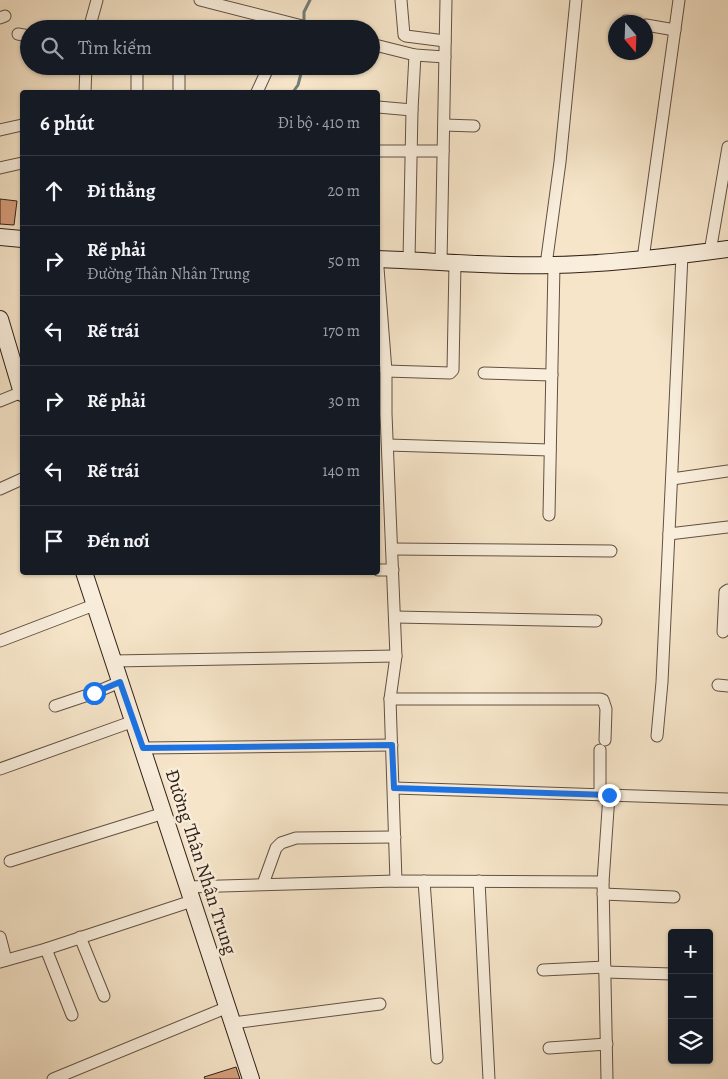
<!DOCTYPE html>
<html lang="vi">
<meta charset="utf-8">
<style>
body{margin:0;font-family:Alegreya,serif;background:#242831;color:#f1f3f6}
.controls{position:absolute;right:15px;bottom:15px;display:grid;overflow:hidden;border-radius:5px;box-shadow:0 1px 4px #0004}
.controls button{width:45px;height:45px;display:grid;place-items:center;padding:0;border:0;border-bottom:1px solid #363941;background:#171b24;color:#f1f3f6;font:25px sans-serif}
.compass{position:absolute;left:608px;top:15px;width:45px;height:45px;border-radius:50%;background:#171b24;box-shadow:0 1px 4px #0004;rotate:161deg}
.stop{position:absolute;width:15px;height:15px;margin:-11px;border:4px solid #1a73e8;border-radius:50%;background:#fff}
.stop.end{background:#1a73e8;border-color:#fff;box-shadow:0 1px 5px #0008}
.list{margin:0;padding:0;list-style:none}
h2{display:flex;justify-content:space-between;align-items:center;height:65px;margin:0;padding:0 20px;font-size:21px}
h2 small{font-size:16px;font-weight:400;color:#9ea1a6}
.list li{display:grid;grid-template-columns:32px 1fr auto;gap:15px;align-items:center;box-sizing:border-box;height:70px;padding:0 20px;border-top:1px solid #363941}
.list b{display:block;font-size:19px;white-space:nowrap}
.list p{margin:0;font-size:16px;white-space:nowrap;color:#9ea1a6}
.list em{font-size:16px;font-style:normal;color:#9ea1a6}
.icon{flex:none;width:28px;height:28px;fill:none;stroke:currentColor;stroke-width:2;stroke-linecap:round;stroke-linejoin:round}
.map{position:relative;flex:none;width:728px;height:1079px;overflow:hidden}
.search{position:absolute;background:#171b24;box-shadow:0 1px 4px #0004;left:20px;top:20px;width:360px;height:55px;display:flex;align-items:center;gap:12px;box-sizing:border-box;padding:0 18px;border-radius:28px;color:#9ea1a6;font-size:19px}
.panel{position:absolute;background:#171b24;box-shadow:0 1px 4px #0004;left:20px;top:90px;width:360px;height:485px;border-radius:5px}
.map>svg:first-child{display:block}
</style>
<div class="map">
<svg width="728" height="1079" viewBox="0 0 728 1079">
<rect width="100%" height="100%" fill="#f6e5c9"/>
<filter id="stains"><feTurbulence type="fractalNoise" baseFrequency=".004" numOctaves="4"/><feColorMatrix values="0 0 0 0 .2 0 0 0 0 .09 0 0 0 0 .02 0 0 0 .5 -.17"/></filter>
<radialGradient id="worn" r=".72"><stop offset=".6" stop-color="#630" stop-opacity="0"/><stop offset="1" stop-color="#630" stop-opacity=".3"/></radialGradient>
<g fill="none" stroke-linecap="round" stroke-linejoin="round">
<g stroke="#727f76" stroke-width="3">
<path d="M 304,23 L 304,12 L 310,0"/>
<path d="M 293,92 L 298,85 L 303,66"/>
</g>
</g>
<g fill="#d79f7c" stroke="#312017">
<path d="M 0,199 L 17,201 L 14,225 L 0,224 Z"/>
<path d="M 236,1067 L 240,1079 L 205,1079 L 204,1077 Z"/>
</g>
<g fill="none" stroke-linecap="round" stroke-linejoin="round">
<defs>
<g id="street">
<path d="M 200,0 L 314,29"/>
<path d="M 401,0 L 404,35 L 406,36 L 445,41"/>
<path d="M 0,18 L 5,16"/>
<path d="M 626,21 L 633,22"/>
<path d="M 646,25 L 675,30"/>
<path d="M 89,29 L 97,0"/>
<path d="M 18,34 L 29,36"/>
<path d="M 371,44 L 415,55 L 445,57"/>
<path d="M 137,66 L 137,92"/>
<path d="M 179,66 L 179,92"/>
<path d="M 85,92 L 86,66"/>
<path d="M 257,92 L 269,66"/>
<path d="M 378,107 L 412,110"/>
<path d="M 444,125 L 474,126"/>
<path d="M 0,130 L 22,125"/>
<path d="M 378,151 L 443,151"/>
<path d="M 0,168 L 22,163"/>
<path d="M 710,252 L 728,147"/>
<path d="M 643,259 L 679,0"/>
<path d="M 409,260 L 412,110 L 415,55"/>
<path d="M 441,262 L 446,0"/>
<path d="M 546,265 L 560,162 L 576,0"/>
<path d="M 378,268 L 386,371 L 386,414 L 396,656 L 390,699 L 396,881"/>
<path d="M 386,371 L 450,373 L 453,370 L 455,263"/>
<path d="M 484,373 L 552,375"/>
<path d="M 0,401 L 22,392"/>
<path d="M 388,445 L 550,450"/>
<path d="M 672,479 L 728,471"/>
<path d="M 0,489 L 22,479"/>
<path d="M 549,515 L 554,265"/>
<path d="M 669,534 L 728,527"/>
<path d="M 392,549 L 611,551"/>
<path d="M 378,570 L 393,570"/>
<path d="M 395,617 L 596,621"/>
<path d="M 723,632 L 725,592 L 728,590"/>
<path d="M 0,641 L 94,605"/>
<path d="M 113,661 L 396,656"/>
<path d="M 718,685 L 728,686"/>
<path d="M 390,699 L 600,699 L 603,700 L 606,709 L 605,740"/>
<path d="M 55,706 L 94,693 L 120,682"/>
<path d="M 657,736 L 662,682 L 682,255"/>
<path d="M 143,748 L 392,745"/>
<path d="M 600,750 L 600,795"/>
<path d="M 0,769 L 134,721"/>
<path d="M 394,788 L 728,799"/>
<path d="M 10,861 L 164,813"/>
<path d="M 424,881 L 437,1058"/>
<path d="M 479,881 L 489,1079"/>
<path d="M 263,884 L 276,848 L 281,843 L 296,838 L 395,837"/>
<path d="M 187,887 L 396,881 L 603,882"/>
<path d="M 603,894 L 674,897"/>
<path d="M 0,937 L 6,960"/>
<path d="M 80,937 L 104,996"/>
<path d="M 46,949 L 72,1015"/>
<path d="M 0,962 L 46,949 L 192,901"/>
<path d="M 543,970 L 605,967"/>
<path d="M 605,972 L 672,974"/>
<path d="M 233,1023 L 380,1004"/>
<path d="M 549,1048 L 607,1044"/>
<path d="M 53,1079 L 228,1007"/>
<path d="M 607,1079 L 603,882 L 609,795"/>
</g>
<g id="secondary">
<path d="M 0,237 L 22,239"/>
<path d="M 378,259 C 436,261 494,267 553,265 C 612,264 670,257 728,249"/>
<path d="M 0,319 L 22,393"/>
<path d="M 84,572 L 251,1079"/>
</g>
</defs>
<use href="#street" stroke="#625144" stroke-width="13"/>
<use href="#secondary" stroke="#312017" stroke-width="18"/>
<use href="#street" stroke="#f9eedc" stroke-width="11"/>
<use href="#secondary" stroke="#f9eedc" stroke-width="16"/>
</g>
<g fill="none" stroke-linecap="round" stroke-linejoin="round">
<path stroke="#1a73e8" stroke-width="6" d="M 94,693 L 120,682 L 143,748 L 392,745 L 394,788 L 609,795"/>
</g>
<g text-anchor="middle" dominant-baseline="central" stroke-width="5" stroke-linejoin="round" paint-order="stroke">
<g font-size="19" fill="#312017" stroke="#f9eedc">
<text transform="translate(201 862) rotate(72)">Đường Thân Nhân Trung</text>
</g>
</g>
<rect width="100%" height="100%" filter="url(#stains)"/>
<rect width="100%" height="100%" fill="url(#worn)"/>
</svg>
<div class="controls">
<button>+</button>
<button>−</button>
<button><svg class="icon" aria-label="layers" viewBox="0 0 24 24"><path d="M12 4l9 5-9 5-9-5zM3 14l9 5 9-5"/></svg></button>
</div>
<svg class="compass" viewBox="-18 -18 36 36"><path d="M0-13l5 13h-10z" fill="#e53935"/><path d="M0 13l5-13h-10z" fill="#9ea1a6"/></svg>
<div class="stop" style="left:94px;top:693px"></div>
<div class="stop end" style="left:609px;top:795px"></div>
<div class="search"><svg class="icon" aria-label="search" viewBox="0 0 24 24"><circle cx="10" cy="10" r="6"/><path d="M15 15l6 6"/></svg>Tìm kiếm</div>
<section class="panel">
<h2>6 phút<small>Đi bộ · 410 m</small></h2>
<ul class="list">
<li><svg class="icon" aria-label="ahead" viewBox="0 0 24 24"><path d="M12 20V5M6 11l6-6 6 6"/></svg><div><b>Đi thẳng</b></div><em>20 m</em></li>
<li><svg class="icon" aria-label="right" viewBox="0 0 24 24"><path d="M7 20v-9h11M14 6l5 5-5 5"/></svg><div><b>Rẽ phải</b><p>Đường Thân Nhân Trung</p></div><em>50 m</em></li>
<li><svg class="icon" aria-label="left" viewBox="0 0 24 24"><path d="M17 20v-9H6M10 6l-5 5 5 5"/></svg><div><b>Rẽ trái</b></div><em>170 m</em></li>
<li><svg class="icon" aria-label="right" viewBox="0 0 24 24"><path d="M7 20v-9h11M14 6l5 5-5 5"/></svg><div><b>Rẽ phải</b></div><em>30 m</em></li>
<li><svg class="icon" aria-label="left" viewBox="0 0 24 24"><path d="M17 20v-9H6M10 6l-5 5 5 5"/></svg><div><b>Rẽ trái</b></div><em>140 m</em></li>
<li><svg class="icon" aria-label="arrive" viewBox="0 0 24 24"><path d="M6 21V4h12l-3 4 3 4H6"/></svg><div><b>Đến nơi</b></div></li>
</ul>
</section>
</div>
